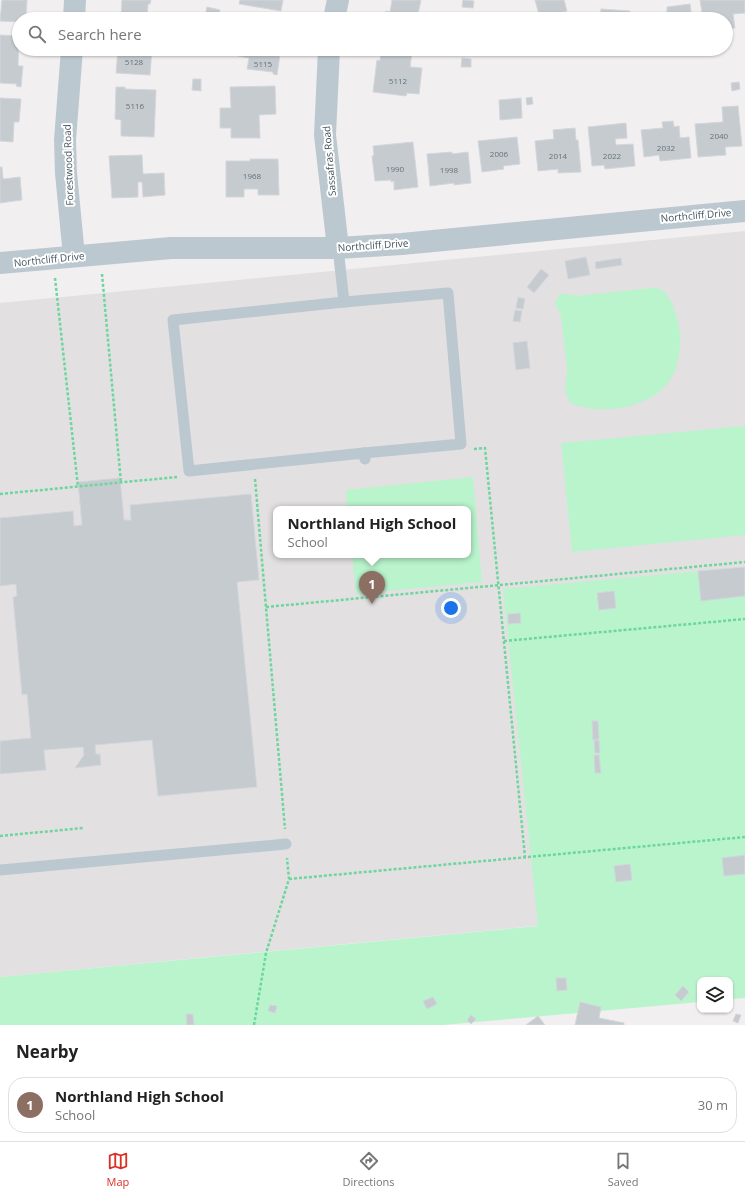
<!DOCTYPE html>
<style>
body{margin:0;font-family:"Open Sans",sans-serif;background:#f6f6f6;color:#222}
.controls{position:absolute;right:12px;bottom:12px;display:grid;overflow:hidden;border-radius:8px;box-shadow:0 1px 3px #0004}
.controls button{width:36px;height:36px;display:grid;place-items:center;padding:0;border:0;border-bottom:1px solid #e0e0e0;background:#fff;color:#222;font:20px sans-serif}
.you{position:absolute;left:451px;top:608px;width:14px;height:14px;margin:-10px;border:3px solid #fff;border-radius:50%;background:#1a73e8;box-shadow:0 0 0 6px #1a73e833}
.badge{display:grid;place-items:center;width:26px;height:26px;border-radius:50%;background:#d93025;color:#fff;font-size:13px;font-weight:700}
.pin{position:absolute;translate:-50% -33px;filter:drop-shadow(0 1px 2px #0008)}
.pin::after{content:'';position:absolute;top:21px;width:14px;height:12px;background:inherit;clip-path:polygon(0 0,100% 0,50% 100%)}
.popup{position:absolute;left:273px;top:506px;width:198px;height:52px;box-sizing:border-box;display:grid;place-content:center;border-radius:8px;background:#fff;filter:drop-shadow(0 1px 3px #0005);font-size:13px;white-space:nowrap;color:#767676}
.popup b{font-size:15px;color:#222}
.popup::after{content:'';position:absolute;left:50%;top:100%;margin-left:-8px;border:8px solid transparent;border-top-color:#fff}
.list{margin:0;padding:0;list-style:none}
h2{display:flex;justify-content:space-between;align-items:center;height:52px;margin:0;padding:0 16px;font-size:17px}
h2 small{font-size:13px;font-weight:400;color:#767676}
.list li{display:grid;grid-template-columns:26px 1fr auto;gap:12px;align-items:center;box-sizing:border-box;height:56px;margin:0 8px 8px;padding:0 8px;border:1px solid #e0e0e0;border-radius:16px}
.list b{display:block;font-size:15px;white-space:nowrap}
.list p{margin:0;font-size:13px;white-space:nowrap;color:#767676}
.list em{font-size:13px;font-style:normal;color:#767676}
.icon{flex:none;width:22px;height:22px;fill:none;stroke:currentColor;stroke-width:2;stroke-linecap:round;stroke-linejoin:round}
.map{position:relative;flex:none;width:745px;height:1025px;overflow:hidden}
.search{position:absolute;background:#fff;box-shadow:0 1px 3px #0004;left:12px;right:12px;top:12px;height:44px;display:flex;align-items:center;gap:10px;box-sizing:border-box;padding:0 14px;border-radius:22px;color:#767676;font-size:15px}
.sheet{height:116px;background:#fff}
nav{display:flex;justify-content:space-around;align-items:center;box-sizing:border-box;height:56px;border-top:1px solid #e0e0e0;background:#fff;font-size:11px;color:#767676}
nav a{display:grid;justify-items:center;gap:2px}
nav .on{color:#d93025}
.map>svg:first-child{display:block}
</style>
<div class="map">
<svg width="745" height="1025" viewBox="0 0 745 1025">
<rect width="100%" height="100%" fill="#f2eff0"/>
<path fill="#e3e0e2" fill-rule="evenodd" d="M 745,231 L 745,906 L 0,977 L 0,303 ZM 276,509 L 468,509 L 468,555 L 276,555 Z"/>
<g fill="#b9f4cd">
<path d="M 651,288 C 654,288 657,288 660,289 C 671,293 679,321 680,332 C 681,344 679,360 675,371 C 660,408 602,417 570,403 L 565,391 L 567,370 L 561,317 L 555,302 L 560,294 L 568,294 L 576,296 Z"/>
<path d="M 745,426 L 745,535 L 572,552 L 561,443 Z"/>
<path d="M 473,477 L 482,582 L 356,594 L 352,555 L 468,555 L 468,509 L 347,509 L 346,490 Z"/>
<path d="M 745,567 L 745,998 L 730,999 L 730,980 L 700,980 L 700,1002 L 443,1025 L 0,1025 L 0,977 L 538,926 L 503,589 Z"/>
</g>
<g fill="#c6cbd0" stroke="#d3d6dc">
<path d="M 2,0 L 27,0 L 26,19 L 19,19 L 19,22 L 0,21 Z"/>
<path d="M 122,0 L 151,0 L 150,4 L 148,4 L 147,19 L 121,19 Z"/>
<path d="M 240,0 L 283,0 L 281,11 L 239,4 Z"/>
<path d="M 392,0 L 421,0 L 417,19 L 385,19 L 386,11 L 390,12 Z"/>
<path d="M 463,0 L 474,1 L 473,8 L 462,7 Z"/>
<path d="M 535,0 L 564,0 L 567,11 L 540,18 Z"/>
<path d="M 700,0 L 745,0 L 745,13 L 733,14 L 735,28 L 726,29 L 726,19 L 703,19 Z"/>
<path d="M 690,4 L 692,19 L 648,19 L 648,17 L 661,16 L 661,13 L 667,12 L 667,7 Z"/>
<path d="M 207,7 L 220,10 L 218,19 L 205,17 Z"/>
<path d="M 601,9 L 630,11 L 630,19 L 580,19 L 580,17 L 600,18 Z"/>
<path d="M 0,35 L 19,36 L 18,66 L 23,66 L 21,87 L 16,86 L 17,84 L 0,83 Z"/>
<path d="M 118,49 L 152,49 L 150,75 L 116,73 Z"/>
<path d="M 239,49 L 279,49 L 278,54 L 280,54 L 277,75 L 273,74 L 273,72 L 247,69 L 249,58 L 238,56 Z"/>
<path d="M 381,49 L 412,52 L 410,67 L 422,68 L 419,94 L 407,93 L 406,96 L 373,92 L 377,60 L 380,61 Z"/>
<path d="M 462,58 L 471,59 L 471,67 L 461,67 Z"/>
<path d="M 193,79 L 201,79 L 201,91 L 192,90 Z"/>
<path d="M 739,82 L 740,89 L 732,91 L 731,83 Z"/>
<path d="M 275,86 L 276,114 L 259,115 L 260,138 L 231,138 L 231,128 L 220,128 L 220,108 L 231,108 L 230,87 Z"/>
<path d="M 116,87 L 125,87 L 125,89 L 156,90 L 154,137 L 121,136 L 121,120 L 115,119 Z"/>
<path d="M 532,97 L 533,104 L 527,105 L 526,98 Z"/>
<path d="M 0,98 L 21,99 L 19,122 L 14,122 L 13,142 L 0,141 Z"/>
<path d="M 521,98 L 522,118 L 500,120 L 499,100 Z"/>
<path d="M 738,106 L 742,146 L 725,147 L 726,155 L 698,157 L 695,124 L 723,122 L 722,107 Z"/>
<path d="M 673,121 L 674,127 L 679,126 L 680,138 L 689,137 L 691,158 L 660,161 L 659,155 L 644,157 L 641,130 L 663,128 L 662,122 Z"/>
<path d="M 626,123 L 627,138 L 615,139 L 616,145 L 633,144 L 635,166 L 605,169 L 604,165 L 592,166 L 588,127 Z"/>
<path d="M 575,128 L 576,140 L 578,140 L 581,172 L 558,173 L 558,169 L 538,171 L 535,141 L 554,139 L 553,130 Z"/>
<path d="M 517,137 L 520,164 L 503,166 L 504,169 L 482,172 L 478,141 Z"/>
<path d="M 413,142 L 418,187 L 394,190 L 394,181 L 391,182 L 391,180 L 375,181 L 372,156 L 374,155 L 373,146 Z"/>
<path d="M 452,152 L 452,154 L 468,152 L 471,183 L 454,185 L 454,183 L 430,186 L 427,154 Z"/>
<path d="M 142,155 L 143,174 L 164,173 L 165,195 L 143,197 L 142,182 L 138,182 L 138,197 L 112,198 L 109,156 Z"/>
<path d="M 250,159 L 278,159 L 279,195 L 258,195 L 258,189 L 244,189 L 244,197 L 226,197 L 226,161 L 250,161 Z"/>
<path d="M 0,167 L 2,167 L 3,179 L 20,177 L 22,200 L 0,203 Z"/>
<path d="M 586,257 L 590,275 L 568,279 L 565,261 Z"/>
<path d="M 621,258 L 622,265 L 596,269 L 595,262 Z"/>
<path d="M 541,269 L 549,275 L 534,293 L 527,287 Z"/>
<path d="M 518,297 L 525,299 L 523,309 L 516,308 Z"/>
<path d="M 515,310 L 522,311 L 520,322 L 513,321 Z"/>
<path d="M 527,341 L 530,368 L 516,370 L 513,343 Z"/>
<path d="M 120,478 L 124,520 L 131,520 L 130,505 L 251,494 L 259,580 L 237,582 L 257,787 L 158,796 L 152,740 L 95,745 L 96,754 L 100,754 L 101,765 L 75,768 L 84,755 L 83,747 L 44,750 L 46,770 L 0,774 L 0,741 L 31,738 L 27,694 L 22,695 L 13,597 L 17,596 L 16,584 L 0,586 L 0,518 L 73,511 L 74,526 L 82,525 L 78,482 Z"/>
<path d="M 745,567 L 745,596 L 701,601 L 698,571 Z"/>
<path d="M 614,591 L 616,608 L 599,610 L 597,593 Z"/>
<path d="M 520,613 L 521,623 L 508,624 L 508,614 Z"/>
<path d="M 592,721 L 598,721 L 599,739 L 593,740 Z"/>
<path d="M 594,740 L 599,740 L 600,753 L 595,753 Z"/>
<path d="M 594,755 L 599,755 L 601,773 L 595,773 Z"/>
<path d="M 745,855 L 745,874 L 724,876 L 722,858 Z"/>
<path d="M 630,864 L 632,880 L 616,882 L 614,866 Z"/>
<path d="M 556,978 L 566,978 L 567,990 L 557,991 Z"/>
<path d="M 683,986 L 689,992 L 681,1001 L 675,995 Z"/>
<path d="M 433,997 L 437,1004 L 427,1009 L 423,1001 Z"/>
<path d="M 580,1002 L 601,1007 L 599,1018 L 624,1023 L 624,1025 L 575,1025 Z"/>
<path d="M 270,1005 L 277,1006 L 275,1013 L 268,1011 Z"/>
<path d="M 186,1014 L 193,1014 L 194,1025 L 187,1025 Z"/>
<path d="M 736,1014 L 741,1015 L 738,1023 L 733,1021 Z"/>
<path d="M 471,1015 L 476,1019 L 471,1024 L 467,1020 Z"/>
<path d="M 538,1016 L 545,1025 L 526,1025 Z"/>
</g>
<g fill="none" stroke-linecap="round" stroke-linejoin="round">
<g stroke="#6dd69c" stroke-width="2.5" stroke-dasharray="3 2" stroke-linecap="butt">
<path d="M 102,274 L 121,483"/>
<path d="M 55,278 L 78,487"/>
<path d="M 474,449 L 485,448 L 525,857"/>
<path d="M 255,479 L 285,829"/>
<path d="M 0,494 L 177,477"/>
<path d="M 266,607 L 745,562"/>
<path d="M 504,641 L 745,619"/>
<path d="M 0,836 L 83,828"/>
<path d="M 289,879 L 745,837"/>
<path d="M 254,1025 L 266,953 L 289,879 L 287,858"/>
</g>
<g stroke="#bcc8d0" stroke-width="11">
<path d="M 338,248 L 344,302 L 173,320 L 189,471 L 364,453 L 365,459"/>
<path d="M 344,302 L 448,293 L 461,444 L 364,453"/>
<path d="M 0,870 L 286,844"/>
</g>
<g stroke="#bcc8d0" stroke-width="22">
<path d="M 74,19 L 75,0"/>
<path d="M 334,19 L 338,0"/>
<path d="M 72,49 L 65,140 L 66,173 L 74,256"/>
<path d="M 329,49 L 325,135 L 338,248"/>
<path d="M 0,263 L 171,248 L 338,248 L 402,244 L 745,211"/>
</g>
</g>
<g text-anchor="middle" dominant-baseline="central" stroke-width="4" stroke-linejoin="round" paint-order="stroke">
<g font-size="8" fill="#65727b">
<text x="134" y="61">5128</text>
<text x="263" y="63">5115</text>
<text x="398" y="80">5112</text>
<text x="135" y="105">5116</text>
<text x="719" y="135">2040</text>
<text x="666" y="147">2032</text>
<text x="499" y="153">2006</text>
<text x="558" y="155">2014</text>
<text x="612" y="155">2022</text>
<text x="395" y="168">1990</text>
<text x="449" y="169">1998</text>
<text x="252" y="175">1968</text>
</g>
<g font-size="10" fill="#45555f" stroke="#fff">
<text transform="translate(329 161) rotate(-95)">Sassafras Road</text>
<text transform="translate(68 165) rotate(-92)">Forestwood Road</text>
<text transform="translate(696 215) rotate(-5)">Northcliff Drive</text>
<text transform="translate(373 245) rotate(-4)">Northcliff Drive</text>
<text transform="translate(49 259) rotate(-6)">Northcliff Drive</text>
</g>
</g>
</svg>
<div class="controls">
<button><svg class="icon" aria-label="layers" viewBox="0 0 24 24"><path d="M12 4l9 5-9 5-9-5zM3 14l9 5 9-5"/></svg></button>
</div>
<div class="you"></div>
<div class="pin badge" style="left:372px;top:604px;background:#8d6e63">1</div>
<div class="popup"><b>Northland High School</b>School</div>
<div class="search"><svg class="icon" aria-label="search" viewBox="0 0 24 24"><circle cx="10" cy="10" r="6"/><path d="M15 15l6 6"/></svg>Search here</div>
</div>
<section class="sheet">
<h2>Nearby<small></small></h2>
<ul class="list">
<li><span class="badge" style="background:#8d6e63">1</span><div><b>Northland High School</b><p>School</p></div><em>30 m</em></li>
</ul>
</section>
<nav>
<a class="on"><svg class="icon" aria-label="map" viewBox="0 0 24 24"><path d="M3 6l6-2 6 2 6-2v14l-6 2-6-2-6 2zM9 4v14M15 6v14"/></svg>Map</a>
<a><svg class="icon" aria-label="directions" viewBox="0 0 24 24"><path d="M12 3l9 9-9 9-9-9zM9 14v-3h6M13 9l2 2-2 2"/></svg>Directions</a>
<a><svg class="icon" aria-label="saved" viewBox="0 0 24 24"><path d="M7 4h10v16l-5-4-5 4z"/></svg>Saved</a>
</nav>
